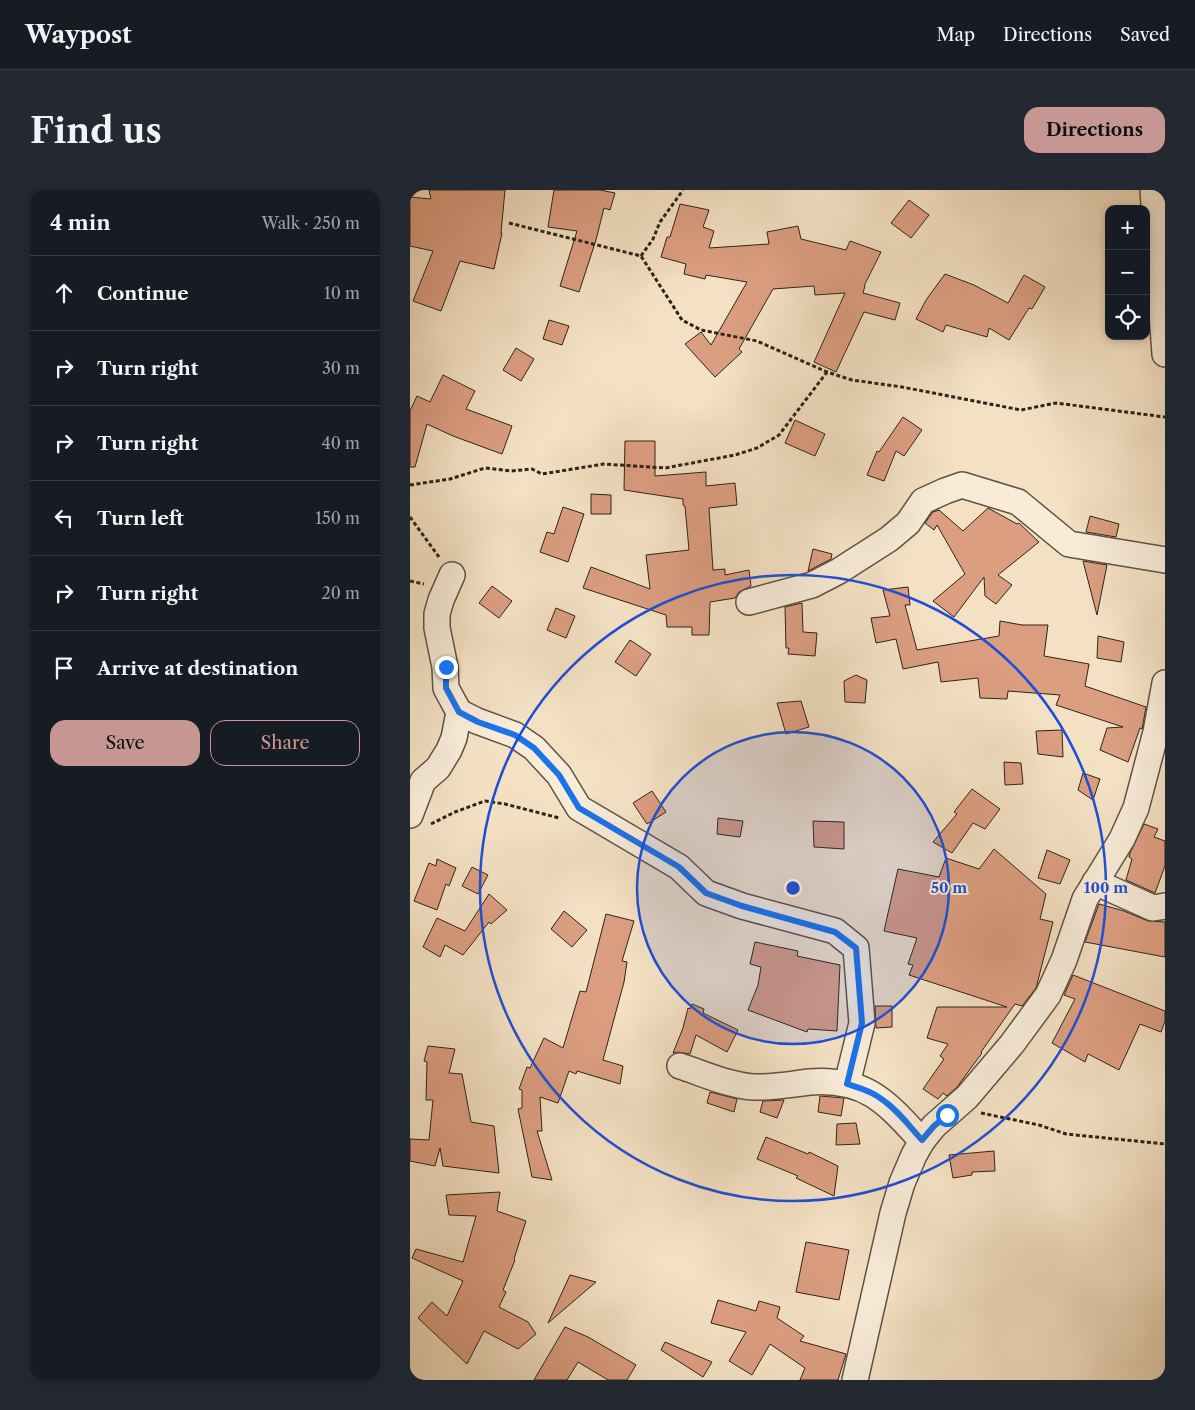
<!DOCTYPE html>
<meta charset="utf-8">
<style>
body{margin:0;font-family:"Libre Caslon Text",serif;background:#242831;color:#f1f3f6}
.controls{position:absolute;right:15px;top:15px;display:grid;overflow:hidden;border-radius:10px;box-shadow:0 2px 8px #0003}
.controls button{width:45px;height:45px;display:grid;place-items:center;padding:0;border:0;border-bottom:1px solid #363941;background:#171b24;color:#f1f3f6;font:25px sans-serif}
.stop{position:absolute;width:15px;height:15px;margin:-11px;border:4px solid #1a73e8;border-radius:50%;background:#fff}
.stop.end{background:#1a73e8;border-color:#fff;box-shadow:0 1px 5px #0008}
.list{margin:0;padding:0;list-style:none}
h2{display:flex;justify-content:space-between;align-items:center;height:65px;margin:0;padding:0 20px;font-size:21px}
h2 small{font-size:16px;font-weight:400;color:#9ea1a6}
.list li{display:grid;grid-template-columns:32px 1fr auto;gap:15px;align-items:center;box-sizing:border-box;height:75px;padding:0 20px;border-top:1px solid #363941}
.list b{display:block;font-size:19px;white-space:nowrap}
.list em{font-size:16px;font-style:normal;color:#9ea1a6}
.actions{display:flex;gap:10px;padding:15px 20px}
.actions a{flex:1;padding:11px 0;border:1px solid #c59692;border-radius:15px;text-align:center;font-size:18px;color:#c59692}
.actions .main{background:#c59692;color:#111}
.icon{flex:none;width:28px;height:28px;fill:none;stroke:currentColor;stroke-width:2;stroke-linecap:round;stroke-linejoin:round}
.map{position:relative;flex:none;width:755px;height:1190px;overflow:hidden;border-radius:15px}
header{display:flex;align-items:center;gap:30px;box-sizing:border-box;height:70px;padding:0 25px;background:#171b24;border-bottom:1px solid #363941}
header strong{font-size:24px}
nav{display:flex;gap:28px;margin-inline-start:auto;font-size:18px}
.intro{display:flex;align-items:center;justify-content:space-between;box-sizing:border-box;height:120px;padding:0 30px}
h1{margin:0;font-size:35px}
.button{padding:12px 22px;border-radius:15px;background:#c59692;color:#111;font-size:18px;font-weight:700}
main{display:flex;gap:30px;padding:0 30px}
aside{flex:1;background:#171b24;border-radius:15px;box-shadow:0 2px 8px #0003}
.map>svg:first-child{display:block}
</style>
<header>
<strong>Waypost</strong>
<nav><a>Map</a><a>Directions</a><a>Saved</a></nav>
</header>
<div class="intro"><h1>Find us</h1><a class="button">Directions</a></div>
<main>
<aside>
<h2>4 min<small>Walk · 250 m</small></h2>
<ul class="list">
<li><svg class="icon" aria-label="ahead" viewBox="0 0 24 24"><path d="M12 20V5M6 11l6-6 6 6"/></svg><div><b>Continue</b></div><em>10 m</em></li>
<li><svg class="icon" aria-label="right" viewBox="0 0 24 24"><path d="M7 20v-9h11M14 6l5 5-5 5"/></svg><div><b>Turn right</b></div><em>30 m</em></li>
<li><svg class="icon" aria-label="right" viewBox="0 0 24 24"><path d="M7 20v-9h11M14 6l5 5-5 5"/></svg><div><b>Turn right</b></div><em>40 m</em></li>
<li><svg class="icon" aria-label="left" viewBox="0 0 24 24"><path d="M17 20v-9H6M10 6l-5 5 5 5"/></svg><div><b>Turn left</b></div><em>150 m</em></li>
<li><svg class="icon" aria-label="right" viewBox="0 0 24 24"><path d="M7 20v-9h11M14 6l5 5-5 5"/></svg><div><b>Turn right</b></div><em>20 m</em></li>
<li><svg class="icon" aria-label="arrive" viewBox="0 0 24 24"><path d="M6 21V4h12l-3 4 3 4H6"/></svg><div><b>Arrive at destination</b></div></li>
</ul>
<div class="actions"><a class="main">Save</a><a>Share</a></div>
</aside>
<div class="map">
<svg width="755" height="1190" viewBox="0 0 755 1190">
<rect width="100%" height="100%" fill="#f4e1c4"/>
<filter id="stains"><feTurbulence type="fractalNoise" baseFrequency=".004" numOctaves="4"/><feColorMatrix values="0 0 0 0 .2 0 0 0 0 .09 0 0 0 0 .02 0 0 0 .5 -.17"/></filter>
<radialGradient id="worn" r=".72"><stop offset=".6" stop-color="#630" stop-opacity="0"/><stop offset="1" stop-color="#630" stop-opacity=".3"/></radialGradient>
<g fill="#dc9e81" stroke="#2e231a">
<path d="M 19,0 L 95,0 L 91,43 L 92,43 L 84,79 L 50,71 L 31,121 L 3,111 L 23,61 L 0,56 L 0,7 L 21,9 Z"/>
<path d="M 144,0 L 190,0 L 205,3 L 200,20 L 194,18 L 186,50 L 169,102 L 150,96 L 167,41 L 138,37 Z"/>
<path d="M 499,10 L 519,25 L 501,48 L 481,33 Z"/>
<path d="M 270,14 L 299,20 L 293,37 L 304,41 L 299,58 L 359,54 L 357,42 L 388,36 L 391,49 L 436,60 L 440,51 L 471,62 L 454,96 L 455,96 L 453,103 L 490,113 L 485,130 L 454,122 L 426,182 L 404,172 L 435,103 L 405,105 L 404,96 L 363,99 L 329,159 L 332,162 L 305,187 L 275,154 L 291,142 L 301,155 L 337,92 L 296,85 L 295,89 L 274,84 L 276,74 L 251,67 L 257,47 L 260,47 Z"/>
<path d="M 535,84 L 564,95 L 598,113 L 614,85 L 635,97 L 622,119 L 619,118 L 599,150 L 579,138 L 577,147 L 536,135 L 533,142 L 506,129 L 516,110 Z"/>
<path d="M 139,130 L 159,136 L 152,155 L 133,149 Z"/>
<path d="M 106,158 L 124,169 L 111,191 L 93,180 Z"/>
<path d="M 33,185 L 65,201 L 56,219 L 102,236 L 92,264 L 43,246 L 17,234 L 5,277 L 0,277 L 0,221 L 7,206 L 20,212 Z"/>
<path d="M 493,227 L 512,240 L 494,266 L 486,261 L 474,291 L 457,285 L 467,261 L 469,262 Z"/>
<path d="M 385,230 L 415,244 L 405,266 L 375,253 Z"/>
<path d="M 215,251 L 245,251 L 245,286 L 296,282 L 296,296 L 325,293 L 327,315 L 299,318 L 303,380 L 315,379 L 315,385 L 339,380 L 341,396 L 329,402 L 325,408 L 300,412 L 299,445 L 282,445 L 282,437 L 257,437 L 256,425 L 173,398 L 181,377 L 240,399 L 236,365 L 279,360 L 275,316 L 273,315 L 273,309 L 214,300 Z"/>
<path d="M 181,304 L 201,305 L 201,324 L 181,324 Z"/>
<path d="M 153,317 L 174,324 L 158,372 L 130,362 L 137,342 L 144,344 Z"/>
<path d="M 578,318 L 607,334 L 609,333 L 629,352 L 588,385 L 602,395 L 586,414 L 575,406 L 574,387 L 544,427 L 523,411 L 555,384 L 527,335 L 524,340 L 515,333 L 523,322 L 529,320 L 553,341 Z"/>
<path d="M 680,326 L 709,334 L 706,347 L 676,342 Z"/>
<path d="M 403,359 L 422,364 L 421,369 L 398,381 Z"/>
<path d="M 673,371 L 697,375 L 687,425 Z"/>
<path d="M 82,396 L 102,411 L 89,428 L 69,413 Z"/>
<path d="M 498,397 L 500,415 L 495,415 L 507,460 L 589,446 L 590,431 L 612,435 L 638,435 L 634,466 L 679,474 L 675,496 L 736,517 L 732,539 L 730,538 L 718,572 L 690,560 L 697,538 L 713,537 L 646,515 L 650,505 L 598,501 L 597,509 L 570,508 L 568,488 L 531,492 L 528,472 L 493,479 L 486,449 L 466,453 L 461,428 L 480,426 L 473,400 Z"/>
<path d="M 392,413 L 393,442 L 407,443 L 405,466 L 378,464 L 379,458 L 376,458 L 375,417 Z"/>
<path d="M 146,418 L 165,426 L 156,448 L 137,440 Z"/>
<path d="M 688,446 L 714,452 L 711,472 L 687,468 Z"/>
<path d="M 220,450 L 241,464 L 226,486 L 205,472 Z"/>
<path d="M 446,485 L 457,490 L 455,513 L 435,512 L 434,491 Z"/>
<path d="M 391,511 L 399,537 L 376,544 L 367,513 Z"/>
<path d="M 652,540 L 653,567 L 628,564 L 626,541 Z"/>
<path d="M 594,572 L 611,573 L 613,594 L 595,595 Z"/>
<path d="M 673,583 L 690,589 L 683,610 L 668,600 Z"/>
<path d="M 562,599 L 590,619 L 575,639 L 563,633 L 542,663 L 523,652 L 547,624 L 544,622 Z"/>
<path d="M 242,601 L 256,622 L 237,634 L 223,613 Z"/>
<path d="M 308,628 L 333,631 L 330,647 L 307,644 Z"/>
<path d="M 403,631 L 434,632 L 434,659 L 404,657 Z"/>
<path d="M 734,634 L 748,639 L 744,647 L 755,651 L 755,676 L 745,703 L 716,690 L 722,669 L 719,667 L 720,663 Z"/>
<path d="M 584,659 L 636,704 L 630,729 L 643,732 L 626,798 L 612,816 L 605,814 L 571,862 L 572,863 L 547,897 L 537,906 L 533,903 L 528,909 L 513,899 L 534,869 L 530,866 L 538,854 L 517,848 L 527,817 L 597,817 L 499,785 L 503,775 L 498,774 L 507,748 L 474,741 L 488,679 L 529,687 L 536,668 L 569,679 Z"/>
<path d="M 637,660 L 660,670 L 650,694 L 628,688 Z"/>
<path d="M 27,669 L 46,678 L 39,696 L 36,694 L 27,720 L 4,711 L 19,673 L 26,676 Z"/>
<path d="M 62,677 L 78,685 L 68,704 L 52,696 Z"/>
<path d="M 79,704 L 97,720 L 81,734 L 79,732 L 53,765 L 35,755 L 30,767 L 13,757 L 27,728 L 55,741 Z"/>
<path d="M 689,714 L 714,721 L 738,731 L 755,732 L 755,767 L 675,752 Z"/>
<path d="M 154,721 L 177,740 L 162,757 L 141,739 Z"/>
<path d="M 196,724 L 224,731 L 212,771 L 217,772 L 214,792 L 193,870 L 213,876 L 210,894 L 167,881 L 166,884 L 159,881 L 148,913 L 130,907 L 132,941 L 127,941 L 142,990 L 122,987 L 108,919 L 112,918 L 112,900 L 109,899 L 117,877 L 120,878 L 134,848 L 153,858 L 170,801 L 176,802 Z"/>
<path d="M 345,752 L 388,761 L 387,766 L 430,775 L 427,841 L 398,839 L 397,842 L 338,820 L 348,795 L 351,777 L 340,774 Z"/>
<path d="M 663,785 L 755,821 L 755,831 L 751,842 L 730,834 L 709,880 L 678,864 L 675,872 L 642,853 L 665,809 L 654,805 Z"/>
<path d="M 282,814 L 294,819 L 293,823 L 328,840 L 317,862 L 286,845 L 280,864 L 268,862 L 263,863 L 273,838 L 278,818 L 280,819 Z"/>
<path d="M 465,816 L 482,816 L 482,837 L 466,838 Z"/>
<path d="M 18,856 L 45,859 L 39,883 L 52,884 L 61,932 L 84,936 L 89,983 L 33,976 L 30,958 L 25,976 L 0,971 L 0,949 L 19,950 L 23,910 L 16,910 L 17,872 L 14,871 Z"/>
<path d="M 300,902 L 327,909 L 324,922 L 297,913 Z"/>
<path d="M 410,906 L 434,908 L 431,926 L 408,922 Z"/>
<path d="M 374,910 L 367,928 L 350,922 L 353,911 Z"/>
<path d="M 446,933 L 450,954 L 426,955 L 427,934 Z"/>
<path d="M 356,947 L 398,964 L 399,962 L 428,976 L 424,1006 L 386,988 L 388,986 L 347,969 Z"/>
<path d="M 584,961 L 585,981 L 562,982 L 562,985 L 543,988 L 539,965 Z"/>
<path d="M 90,1002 L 87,1021 L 116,1031 L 104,1069 L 105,1070 L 93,1100 L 96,1102 L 89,1117 L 118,1132 L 126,1144 L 108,1159 L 74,1141 L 57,1174 L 8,1128 L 22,1112 L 37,1126 L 53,1091 L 2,1068 L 6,1059 L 53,1072 L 66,1026 L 39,1025 L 36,1005 Z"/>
<path d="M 396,1052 L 439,1060 L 429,1110 L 386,1102 Z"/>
<path d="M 160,1085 L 186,1092 L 138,1133 Z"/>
<path d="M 308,1110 L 346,1121 L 349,1111 L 370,1117 L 367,1128 L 394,1146 L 390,1151 L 436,1164 L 428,1190 L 390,1190 L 395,1178 L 360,1154 L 342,1185 L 319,1171 L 336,1142 L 301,1133 Z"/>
<path d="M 155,1137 L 178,1147 L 226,1175 L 217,1190 L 198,1190 L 168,1172 L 157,1190 L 124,1190 Z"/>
<path d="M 255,1152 L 302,1172 L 293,1187 L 251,1160 Z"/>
</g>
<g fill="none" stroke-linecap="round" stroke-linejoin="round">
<defs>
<g id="minor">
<path d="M 743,0 L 755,164"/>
<path d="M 339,412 L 402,395 L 429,381 L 479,349 L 498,333 L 513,311 L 535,301 L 552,295 L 608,312 L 659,354 L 755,370"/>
<path d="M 49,522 L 67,531 L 105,545 L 124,558 L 149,585 L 169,618 L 269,677 L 296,703 L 332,716 L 425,741 L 446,758 L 452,833 L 437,894"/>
<path d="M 0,625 L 13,591 L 28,578 L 39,560 L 44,548 L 49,522 L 36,498 L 35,477 L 27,438 L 27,424 L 31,410 L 42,385"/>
<path d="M 685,692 L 743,718 L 755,716"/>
<path d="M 270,876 C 294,884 318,895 343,897 C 362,898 382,894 400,892 C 457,888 477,913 512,951"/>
<path d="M 445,1190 L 483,1023 L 492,993 L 504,965 L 512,951 L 524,936 L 557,907 L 602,854 L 638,805 L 654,770 L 675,709 L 712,649 L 726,618 L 746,542 L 755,493"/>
</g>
</defs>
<use href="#minor" stroke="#605244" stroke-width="28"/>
<g stroke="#2e231a" stroke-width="3" stroke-dasharray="4 2.5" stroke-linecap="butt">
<path d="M 99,33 L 231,66 L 272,130 L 291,140 L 347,151 L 417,182 L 442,190 L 492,197 L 611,220 L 646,213 L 755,227"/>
<path d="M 231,66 L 243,49 L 250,32 L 273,0"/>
<path d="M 0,295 L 40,289 L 75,278 L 101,281 L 122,279 L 132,284 L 194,274 L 255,278 L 325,265 L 347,258 L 369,245 L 417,182"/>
<path d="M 0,327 L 29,367"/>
<path d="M 0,391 L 14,394"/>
<path d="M 21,634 L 45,622 L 75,611 L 95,614 L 149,628"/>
<path d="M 571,923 L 629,935 L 656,944 L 755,954"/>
</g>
<use href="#minor" stroke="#f8ecd9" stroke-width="25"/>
</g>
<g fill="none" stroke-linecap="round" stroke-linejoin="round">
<path stroke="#1a73e8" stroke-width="6" d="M 36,477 L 36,498 L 49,522 L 68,532 L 105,545 L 124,558 L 149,585 L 169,618 L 269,677 L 296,703 L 332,716 L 425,742 L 446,758 L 452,833 L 437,894 C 449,898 461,901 470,908 C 487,919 499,936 512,950 L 524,936 L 537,925"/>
</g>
<circle cx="383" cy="698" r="156" fill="#1d4ed8" fill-opacity=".12"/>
<g fill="none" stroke="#1d4ed8" stroke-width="2.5">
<circle cx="383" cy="698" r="156"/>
<circle cx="383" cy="698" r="313"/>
</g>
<circle cx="383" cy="698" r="8" fill="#1d4ed8" stroke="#f8ecd9" stroke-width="2.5"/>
<g font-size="15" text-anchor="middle" font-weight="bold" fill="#1d4ed8" stroke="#f8ecd9" stroke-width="4" stroke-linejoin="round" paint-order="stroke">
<text x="539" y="703">50 m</text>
<text x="696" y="703">100 m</text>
</g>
<rect width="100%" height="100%" filter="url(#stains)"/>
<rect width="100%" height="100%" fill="url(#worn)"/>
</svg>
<div class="controls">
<button>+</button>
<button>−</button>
<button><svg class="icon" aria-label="locate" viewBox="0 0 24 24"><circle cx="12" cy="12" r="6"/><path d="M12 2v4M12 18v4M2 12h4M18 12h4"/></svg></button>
</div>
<div class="stop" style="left:537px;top:925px"></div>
<div class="stop end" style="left:36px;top:477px"></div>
</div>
</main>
